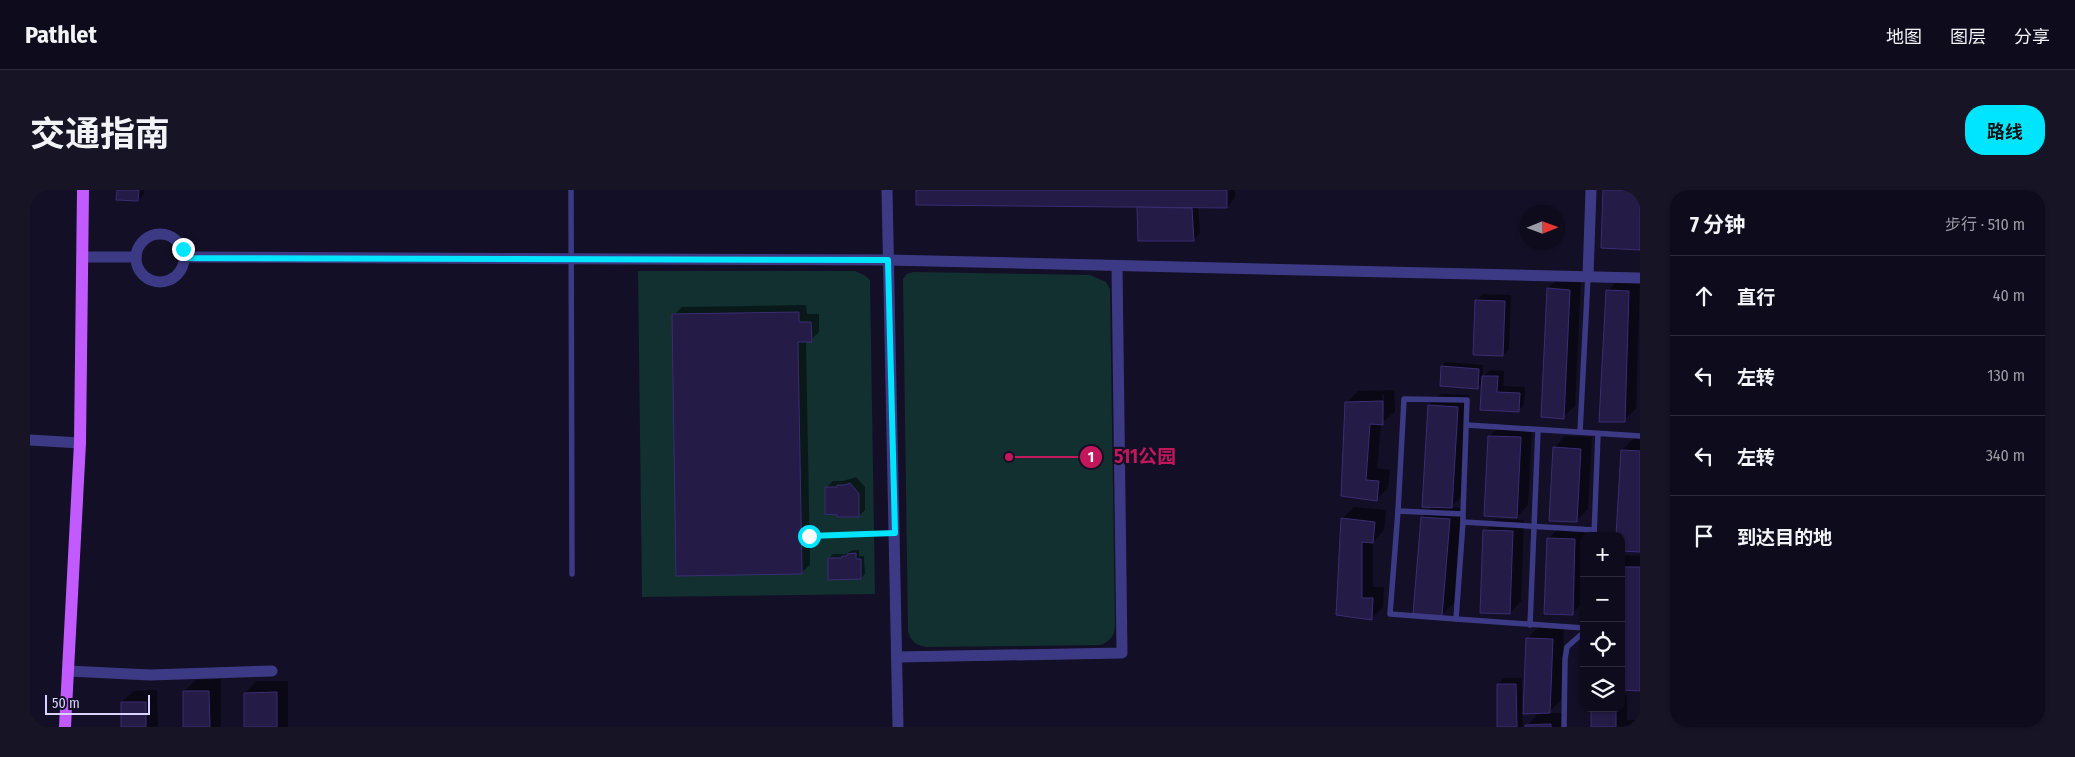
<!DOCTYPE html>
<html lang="zh">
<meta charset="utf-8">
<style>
body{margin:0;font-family:"Fira Sans Condensed","Noto Sans SC",sans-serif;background:#171425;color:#f1f3f6}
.controls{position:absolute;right:15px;bottom:15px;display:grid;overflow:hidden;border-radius:10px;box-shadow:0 1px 4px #0004}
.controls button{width:45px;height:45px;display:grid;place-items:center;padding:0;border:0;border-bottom:1px solid #2e2b3b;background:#0e0b1c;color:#f1f3f6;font:25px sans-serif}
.compass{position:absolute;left:1490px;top:15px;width:45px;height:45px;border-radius:50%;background:#0e0b1c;box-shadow:0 1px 4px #0004;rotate:89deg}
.scale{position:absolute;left:15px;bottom:12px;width:105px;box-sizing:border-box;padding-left:5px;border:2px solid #d9d4ff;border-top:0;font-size:14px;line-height:18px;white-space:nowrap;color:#d9d4ff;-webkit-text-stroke:4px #130f26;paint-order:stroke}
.stop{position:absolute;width:15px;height:15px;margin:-11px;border:4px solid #00e5ff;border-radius:50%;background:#fff}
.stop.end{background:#00e5ff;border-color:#fff;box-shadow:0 1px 5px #0008}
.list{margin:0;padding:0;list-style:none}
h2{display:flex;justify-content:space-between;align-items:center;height:65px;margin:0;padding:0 20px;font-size:21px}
h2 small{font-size:16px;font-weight:400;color:#9b9ba3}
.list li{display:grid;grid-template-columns:32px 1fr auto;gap:15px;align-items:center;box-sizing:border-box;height:80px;padding:0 20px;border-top:1px solid #2e2b3b}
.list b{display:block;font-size:19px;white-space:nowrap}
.list em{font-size:16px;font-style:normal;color:#9b9ba3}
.icon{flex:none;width:28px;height:28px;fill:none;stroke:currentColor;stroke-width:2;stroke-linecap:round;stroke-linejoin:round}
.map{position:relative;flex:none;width:1610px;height:537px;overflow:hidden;border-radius:20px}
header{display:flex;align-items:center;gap:30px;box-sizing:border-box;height:70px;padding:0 25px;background:#0e0b1c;border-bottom:1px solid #2e2b3b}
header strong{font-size:24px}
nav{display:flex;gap:28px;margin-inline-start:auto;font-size:18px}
.intro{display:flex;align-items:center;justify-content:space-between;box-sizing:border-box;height:120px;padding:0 30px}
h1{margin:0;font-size:35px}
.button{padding:12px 22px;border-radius:20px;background:#00e5ff;color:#111;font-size:18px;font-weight:700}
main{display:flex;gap:30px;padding:0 30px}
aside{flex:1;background:#0e0b1c;border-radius:20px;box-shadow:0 1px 4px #0004}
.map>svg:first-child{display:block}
</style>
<header>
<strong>Pathlet</strong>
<nav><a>地图</a><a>图层</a><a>分享</a></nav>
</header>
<div class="intro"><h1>交通指南</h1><a class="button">路线</a></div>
<main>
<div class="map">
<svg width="1610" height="537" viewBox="0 0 1610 537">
<rect width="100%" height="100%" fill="#130f26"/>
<g fill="#12302f">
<path d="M 608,81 L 825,81 L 834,85 L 840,90 L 845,404 L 612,407 Z"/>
<path d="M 883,82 L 1060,85 L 1076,92 L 1080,99 L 1085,434 C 1085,446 1081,450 1071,455 L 897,457 C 886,455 882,453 878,442 L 873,89 L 877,84 Z"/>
</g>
<g fill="#0007" fill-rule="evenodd">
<path d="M 88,0 L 114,0 L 114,4 L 108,10 Z"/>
<path d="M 887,0 L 1205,0 L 1205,8 L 1197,17 L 1168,17 L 1170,43 L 1164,50 L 1109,16 Z"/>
<path d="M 1530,87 L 1551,88 L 1545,216 L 1533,227 L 1518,98 Z"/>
<path d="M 1589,89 L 1610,89 L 1606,219 L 1594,230 L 1578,101 Z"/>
<path d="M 1453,104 L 1481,105 L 1479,159 L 1473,165 L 1446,110 Z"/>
<path d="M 776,115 L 777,124 L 789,124 L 789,142 L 781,150 L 776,150 L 780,375 L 771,383 L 644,125 L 652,117 Z"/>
<path d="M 1416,172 L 1453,175 L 1452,188 L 1460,180 L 1474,181 L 1473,196 L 1495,197 L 1494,215 L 1488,221 L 1453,192 L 1447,197 L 1412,176 Z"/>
<path d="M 1364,200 L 1365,222 L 1351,233 L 1347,278 L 1360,280 L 1358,298 L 1347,309 L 1312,305 L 1317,212 L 1328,201 ZM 1352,205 L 1354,205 L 1354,223 L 1352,223 Z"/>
<path d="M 1411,204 L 1439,205 L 1433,305 L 1421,317 L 1431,318 L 1424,413 L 1412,425 L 1392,328 L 1403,316 L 1399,215 Z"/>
<path d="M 1471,234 L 1502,236 L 1498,315 L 1487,327 L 1460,246 Z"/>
<path d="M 1535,246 L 1562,247 L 1558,319 L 1546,331 L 1524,258 Z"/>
<path d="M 1604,248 L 1610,249 L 1610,360 L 1592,260 Z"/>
<path d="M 826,287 L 835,297 L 835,320 L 829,326 L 796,298 L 803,291 L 813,291 Z"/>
<path d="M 1324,317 L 1356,320 L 1354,340 L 1343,352 L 1343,397 L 1354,397 L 1353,417 L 1342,428 L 1308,424 L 1313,328 Z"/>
<path d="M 1466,329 L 1494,330 L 1491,411 L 1480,423 L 1455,341 Z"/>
<path d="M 1530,337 L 1557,338 L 1556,346 L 1554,346 L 1554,412 L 1542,423 L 1518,349 Z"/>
<path d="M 823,360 L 829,360 L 829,366 L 834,366 L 835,384 L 831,388 L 799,368 L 803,364 L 815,364 Z"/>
<path d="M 1596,365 L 1610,366 L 1610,499 L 1591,499 L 1591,370 Z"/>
<path d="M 1509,436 L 1534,438 L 1531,510 L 1518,523 L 1532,523 L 1532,537 L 1496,537 L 1509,522 L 1492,523 L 1493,537 L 1468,537 L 1468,494 L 1474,488 L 1492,488 L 1492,517 L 1495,517 L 1498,448 Z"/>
<path d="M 191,489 L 191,537 L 155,537 L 154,501 L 166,490 Z"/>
<path d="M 227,491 L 258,491 L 258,537 L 215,537 L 215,503 Z"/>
<path d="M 127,500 L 128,537 L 93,537 L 92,512 L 104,501 Z"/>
<path d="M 1591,505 L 1597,505 L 1597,530 L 1610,530 L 1610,537 L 1562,537 L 1562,518 L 1591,518 Z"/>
</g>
<g fill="#241b47" stroke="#3b2d73">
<path d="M 87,0 L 109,0 L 108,11 L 86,10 Z"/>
<path d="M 886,0 L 1197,0 L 1197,18 L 886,15 Z"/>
<path d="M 1573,0 L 1610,0 L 1610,60 L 1571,58 Z"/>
<path d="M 1107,17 L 1162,18 L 1164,51 L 1108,51 Z"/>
<path d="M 1517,98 L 1540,100 L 1534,229 L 1511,227 Z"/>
<path d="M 1576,100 L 1599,101 L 1595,232 L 1569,232 Z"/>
<path d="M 1445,110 L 1475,111 L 1473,166 L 1443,165 Z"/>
<path d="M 769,122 L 769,132 L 781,132 L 782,152 L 768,152 L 772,384 L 646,386 L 642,124 Z"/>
<path d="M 1411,176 L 1449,179 L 1448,199 L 1410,196 Z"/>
<path d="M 1452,186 L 1468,186 L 1467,202 L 1490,203 L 1489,222 L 1450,220 Z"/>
<path d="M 1353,211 L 1353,235 L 1340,234 L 1336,290 L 1349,291 L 1347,311 L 1311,306 L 1315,212 Z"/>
<path d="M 1398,215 L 1428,217 L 1422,318 L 1392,317 Z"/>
<path d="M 1458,246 L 1491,247 L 1487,328 L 1454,326 Z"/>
<path d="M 1523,257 L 1551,259 L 1547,332 L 1519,331 Z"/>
<path d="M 1591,260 L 1610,261 L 1610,362 L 1591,361 L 1591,346 L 1586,346 Z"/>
<path d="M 820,293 L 829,304 L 829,327 L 807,327 L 807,325 L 795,324 L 795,297 L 807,297 L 807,295 L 815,295 Z"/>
<path d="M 1391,327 L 1420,329 L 1412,426 L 1383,424 Z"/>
<path d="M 1311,328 L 1345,332 L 1343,353 L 1332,352 L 1332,408 L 1343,408 L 1342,430 L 1306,425 Z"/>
<path d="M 1453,340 L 1483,341 L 1480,424 L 1450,423 Z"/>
<path d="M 1517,348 L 1545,349 L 1543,425 L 1514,424 Z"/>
<path d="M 826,363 L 826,369 L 831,369 L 831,389 L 798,390 L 798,368 L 812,368 L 812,366 L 817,366 L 817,364 Z"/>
<path d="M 1591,377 L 1610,377 L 1610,501 L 1591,500 Z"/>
<path d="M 1496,448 L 1523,449 L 1520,523 L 1493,524 Z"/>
<path d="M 1467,494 L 1486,494 L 1487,537 L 1467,537 Z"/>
<path d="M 153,501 L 179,501 L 180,537 L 153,537 Z"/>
<path d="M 247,502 L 247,537 L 214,537 L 214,503 Z"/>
<rect x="91" y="512" width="25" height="25"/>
<rect x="1561" y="518" width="25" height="19"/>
<path d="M 1521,534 L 1521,537 L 1495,537 L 1495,535 Z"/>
</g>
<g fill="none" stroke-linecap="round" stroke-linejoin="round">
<path stroke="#2fb8b0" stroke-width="2.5" stroke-dasharray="2.5 4" stroke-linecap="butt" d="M 779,346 L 853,343"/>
<g stroke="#3d3a85" stroke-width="5.5">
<path d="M 541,0 L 542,384"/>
<path d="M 1437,235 L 1610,246"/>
<path d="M 1550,242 L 1558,86"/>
<path d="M 1368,321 L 1360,424 L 1426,429"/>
<path d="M 1433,324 L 1368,321 L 1374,209 L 1437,210 L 1433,324 L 1433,332 L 1564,340"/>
<path d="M 1433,332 L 1426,429 L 1554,438"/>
<path d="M 1564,346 L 1568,244"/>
<path d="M 1500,435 L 1508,240"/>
<path d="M 1534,537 L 1535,469 L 1537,457 L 1554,442"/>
</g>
<g stroke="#3d3a85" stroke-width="11">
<path d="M 857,0 L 868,537"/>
<circle cx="130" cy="68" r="24"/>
<path d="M 52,67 L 106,67"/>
<path d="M 155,67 L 858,70 L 1610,88"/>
<path d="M 1558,86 L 1561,0"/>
<path d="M 0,250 L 50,253"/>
<path d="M 867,467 L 1092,463 L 1087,76"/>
<path d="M 38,481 L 120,485 L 242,481"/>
</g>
<path stroke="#c25bff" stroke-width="12" d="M 35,537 L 50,253 L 53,0"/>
</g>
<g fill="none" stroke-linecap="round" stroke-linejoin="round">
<path stroke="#00e5ff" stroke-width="6" d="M 153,59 L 155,68 L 858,70 L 865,343 L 779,346"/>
</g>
<path fill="none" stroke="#c2185b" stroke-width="2" d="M979 267L1061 267"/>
<g fill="#c2185b" stroke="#130f26" stroke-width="2">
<circle cx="979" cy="267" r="5"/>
<circle cx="1061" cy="267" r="12"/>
</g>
<g font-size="15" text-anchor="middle" font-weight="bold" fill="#fff">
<text x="1061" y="272">1</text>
</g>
<g font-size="19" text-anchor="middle" font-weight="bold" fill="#c2185b" stroke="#130f26" stroke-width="4.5" stroke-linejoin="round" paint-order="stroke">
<text x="1115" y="273">511公园</text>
</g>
</svg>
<div class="controls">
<button>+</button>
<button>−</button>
<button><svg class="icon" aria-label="locate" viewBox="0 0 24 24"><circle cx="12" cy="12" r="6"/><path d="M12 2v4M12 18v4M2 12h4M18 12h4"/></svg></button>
<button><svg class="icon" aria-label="layers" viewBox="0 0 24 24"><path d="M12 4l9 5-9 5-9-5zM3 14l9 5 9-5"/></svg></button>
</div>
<svg class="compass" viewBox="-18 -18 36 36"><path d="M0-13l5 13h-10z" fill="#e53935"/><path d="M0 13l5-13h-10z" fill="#9b9ba3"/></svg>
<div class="scale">50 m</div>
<div class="stop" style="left:779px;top:346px"></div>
<div class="stop end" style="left:153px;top:59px"></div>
</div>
<aside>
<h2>7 分钟<small>步行 · 510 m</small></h2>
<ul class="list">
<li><svg class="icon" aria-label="ahead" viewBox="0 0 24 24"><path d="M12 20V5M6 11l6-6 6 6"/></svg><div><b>直行</b></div><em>40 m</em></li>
<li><svg class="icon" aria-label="left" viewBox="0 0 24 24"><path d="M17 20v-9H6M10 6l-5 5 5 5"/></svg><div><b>左转</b></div><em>130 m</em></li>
<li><svg class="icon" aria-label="left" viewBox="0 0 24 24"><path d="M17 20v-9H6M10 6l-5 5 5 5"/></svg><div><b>左转</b></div><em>340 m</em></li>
<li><svg class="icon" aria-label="arrive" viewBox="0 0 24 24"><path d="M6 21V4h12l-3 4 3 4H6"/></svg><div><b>到达目的地</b></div></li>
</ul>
</aside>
</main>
